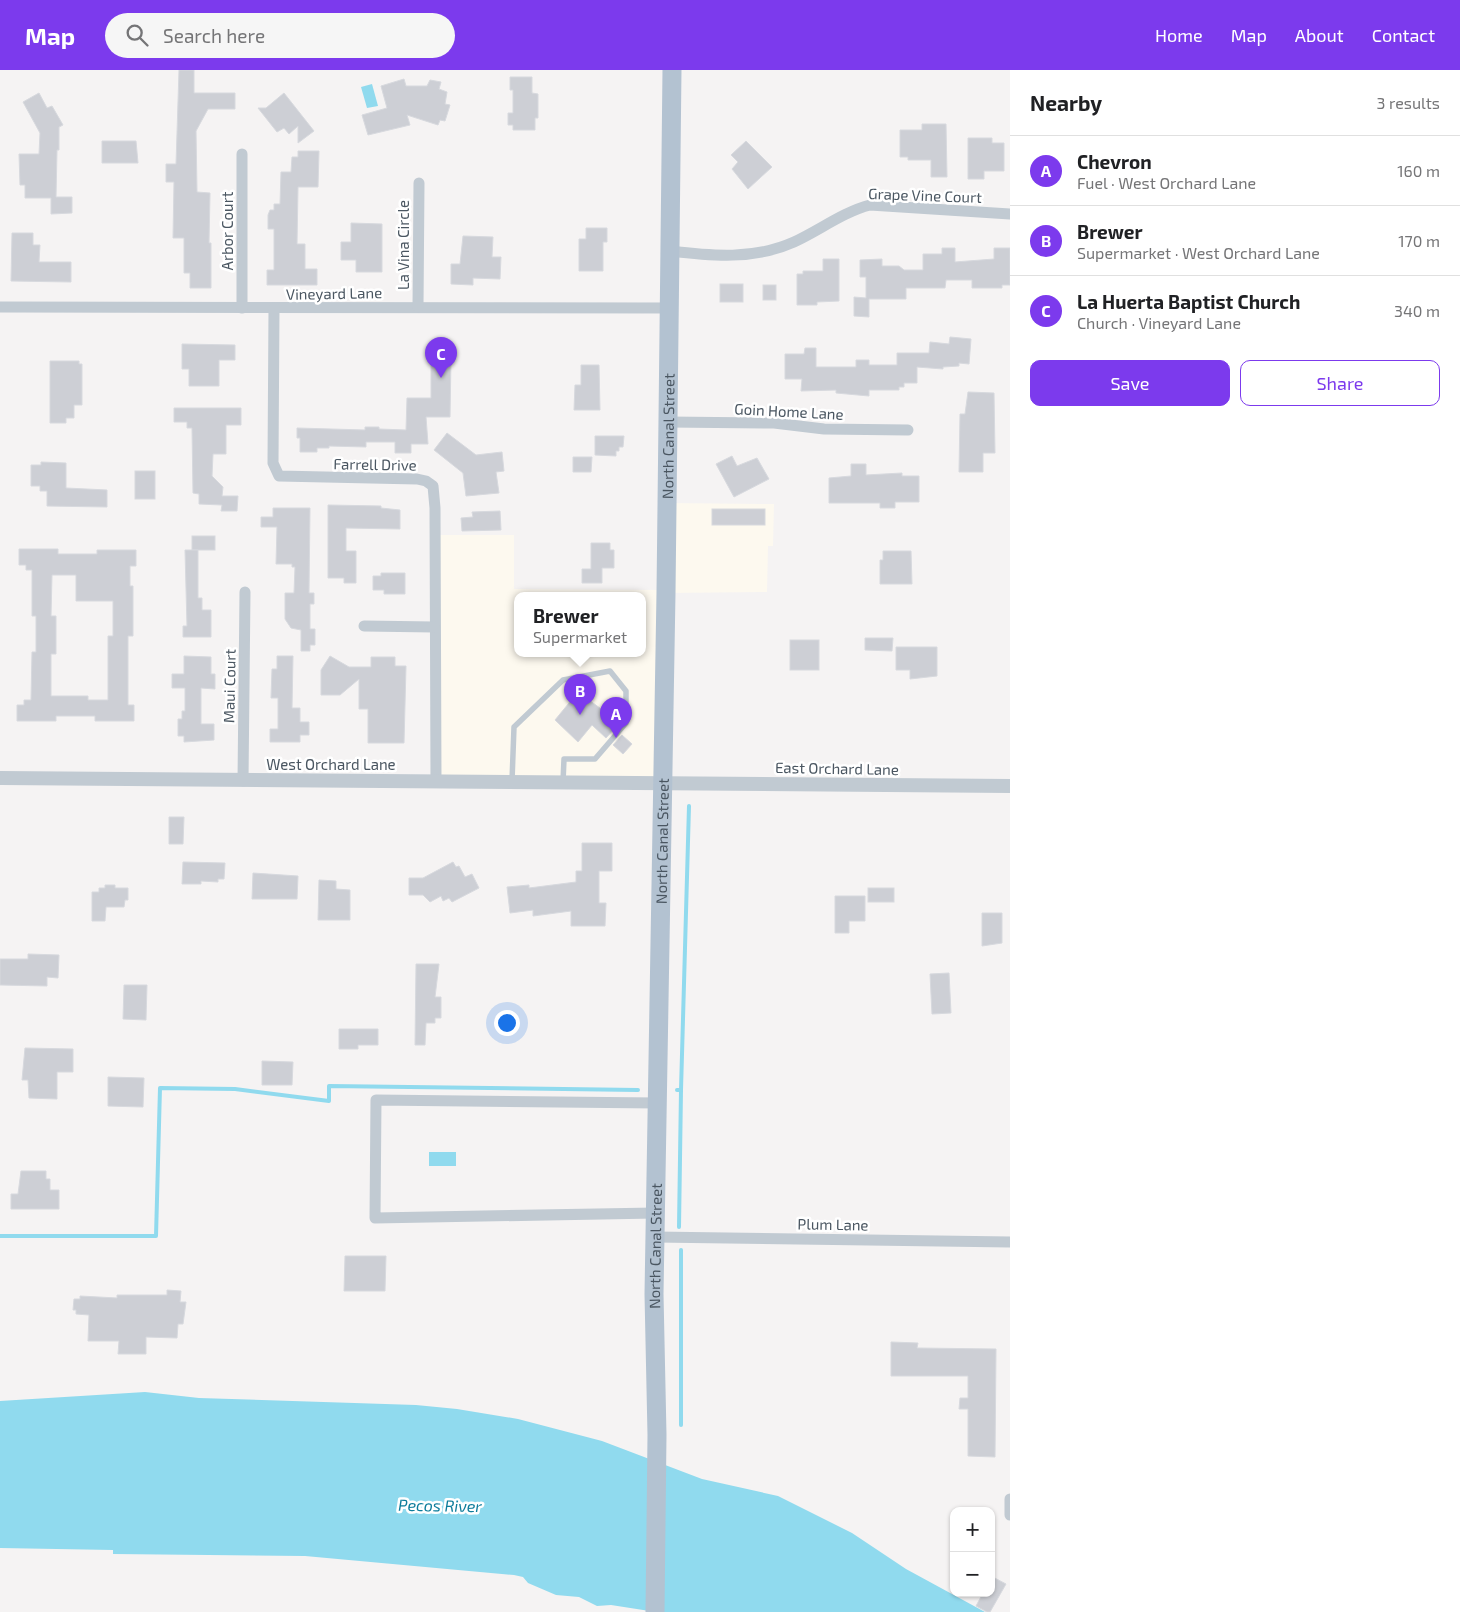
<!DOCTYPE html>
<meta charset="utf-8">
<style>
body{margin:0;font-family:"Exo 2",sans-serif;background:#f6f6f6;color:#202124}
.controls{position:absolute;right:15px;bottom:15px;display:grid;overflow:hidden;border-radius:10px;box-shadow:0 1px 4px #0004}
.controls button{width:45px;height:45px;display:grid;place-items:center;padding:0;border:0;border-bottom:1px solid #e0e0e0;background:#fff;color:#202124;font:25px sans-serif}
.you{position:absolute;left:506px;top:952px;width:18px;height:18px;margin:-12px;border:4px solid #fff;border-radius:50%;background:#1a73e8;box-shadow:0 0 0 8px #1a73e833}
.badge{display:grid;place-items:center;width:32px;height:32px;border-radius:50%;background:#7c3aed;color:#fff;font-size:16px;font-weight:700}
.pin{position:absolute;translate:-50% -41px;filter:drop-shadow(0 1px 2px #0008)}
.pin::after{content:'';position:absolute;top:26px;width:18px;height:15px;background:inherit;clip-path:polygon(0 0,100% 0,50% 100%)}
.popup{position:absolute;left:514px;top:522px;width:132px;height:65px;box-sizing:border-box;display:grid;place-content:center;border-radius:10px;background:#fff;filter:drop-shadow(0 1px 4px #0005);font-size:16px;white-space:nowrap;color:#757577}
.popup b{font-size:19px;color:#202124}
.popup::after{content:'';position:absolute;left:50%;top:100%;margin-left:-10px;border:10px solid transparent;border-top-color:#fff}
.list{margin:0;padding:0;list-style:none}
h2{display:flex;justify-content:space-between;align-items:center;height:65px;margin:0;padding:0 20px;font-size:21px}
h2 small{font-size:16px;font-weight:400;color:#757577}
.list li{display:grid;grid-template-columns:32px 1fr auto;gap:15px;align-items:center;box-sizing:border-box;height:70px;padding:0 20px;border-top:1px solid #e0e0e0}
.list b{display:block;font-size:19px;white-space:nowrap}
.list p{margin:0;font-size:16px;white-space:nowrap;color:#757577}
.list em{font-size:16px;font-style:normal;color:#757577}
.actions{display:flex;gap:10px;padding:15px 20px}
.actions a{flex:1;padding:11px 0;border:1px solid #7c3aed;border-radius:10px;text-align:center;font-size:18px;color:#7c3aed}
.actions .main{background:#7c3aed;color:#fff}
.icon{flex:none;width:28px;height:28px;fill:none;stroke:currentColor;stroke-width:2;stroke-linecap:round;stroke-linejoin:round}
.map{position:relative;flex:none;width:1010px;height:1542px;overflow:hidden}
header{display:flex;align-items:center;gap:30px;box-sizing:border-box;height:70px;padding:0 25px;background:#7c3aed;color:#fff}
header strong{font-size:24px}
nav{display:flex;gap:28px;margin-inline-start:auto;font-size:18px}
.search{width:350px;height:45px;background:#f6f6f6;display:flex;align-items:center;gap:12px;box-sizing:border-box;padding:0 18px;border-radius:28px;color:#757577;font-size:19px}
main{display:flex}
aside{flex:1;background:#fff}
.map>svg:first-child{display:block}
</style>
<header>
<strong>Map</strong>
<div class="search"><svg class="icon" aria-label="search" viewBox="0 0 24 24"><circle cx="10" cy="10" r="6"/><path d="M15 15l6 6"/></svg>Search here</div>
<nav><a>Home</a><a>Map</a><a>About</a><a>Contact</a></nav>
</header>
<main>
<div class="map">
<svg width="1010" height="1542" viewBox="0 0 1010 1542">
<rect width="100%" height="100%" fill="#f5f3f3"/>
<path fill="#fdf9ef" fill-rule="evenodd" d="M 667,433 L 774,434 L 773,476 L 768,476 L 767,522 L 666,523 L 663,712 L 436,710 L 435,465 L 514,465 L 514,519 L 666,520 ZM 518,526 L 642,526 L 642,584 L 518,584 Z"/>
<g fill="#90daee">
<path d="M 372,14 L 378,36 L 367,38 L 361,17 Z"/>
<rect x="429" y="1082" width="27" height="14"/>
<path d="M 145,1322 L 199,1328 L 416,1335 L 457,1339 L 518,1349 L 602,1371 L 702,1409 L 778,1426 L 852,1463 L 906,1499 L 985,1542 L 656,1542 L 611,1535 L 597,1536 L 579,1527 L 556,1525 L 528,1513 L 523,1507 L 514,1505 L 305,1486 L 113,1484 L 113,1480 L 0,1478 L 0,1331 Z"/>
</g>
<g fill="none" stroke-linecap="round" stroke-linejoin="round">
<g stroke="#90daee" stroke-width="4">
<path d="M 677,1020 L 681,1020 L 679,1157"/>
<path d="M 681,1020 L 689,736"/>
<path d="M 0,1166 L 156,1166 L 160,1018 L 235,1019 L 329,1031 L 329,1016 L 638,1020"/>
<path d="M 681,1355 L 681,1180"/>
</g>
</g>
<g fill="#cdcfd5" stroke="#d7d9de" fill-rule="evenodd">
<path d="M 179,0 L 194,0 L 194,23 L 235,23 L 235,39 L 208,39 L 196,61 L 197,122 L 210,123 L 209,173 L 211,173 L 211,218 L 190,218 L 190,203 L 184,203 L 184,168 L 173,168 L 174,112 L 166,112 L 166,94 L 176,94 Z"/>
<path d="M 510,7 L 532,7 L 532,23 L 538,24 L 538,48 L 535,48 L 535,60 L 513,60 L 513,55 L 508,55 L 508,43 L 513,43 L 513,20 L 510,20 Z"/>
<path d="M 404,9 L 406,16 L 427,16 L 430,10 L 441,12 L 439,19 L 447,22 L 445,34 L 450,35 L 445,51 L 440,50 L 438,55 L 407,45 L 410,55 L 368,65 L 362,45 L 387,38 L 381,16 Z"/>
<path d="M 39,23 L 47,38 L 52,36 L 63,55 L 59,57 L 59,80 L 57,80 L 56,127 L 72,127 L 72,143 L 51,144 L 51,128 L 25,128 L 25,115 L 20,115 L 19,84 L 39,84 L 40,63 L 23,32 Z"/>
<path d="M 284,23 L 314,61 L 298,73 L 298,56 L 289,64 L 284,58 L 277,62 L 258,38 L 266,38 Z"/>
<path d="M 922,54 L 946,54 L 947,107 L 931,107 L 931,90 L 908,90 L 908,87 L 900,87 L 900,60 L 922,60 Z"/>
<path d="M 968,68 L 992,68 L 992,73 L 1004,73 L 1004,101 L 984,101 L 984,109 L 968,109 Z"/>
<path d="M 102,71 L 136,71 L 138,93 L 102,93 Z"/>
<path d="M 746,71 L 772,97 L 748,119 L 732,99 L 738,92 L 731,85 Z"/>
<path d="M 298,81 L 319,81 L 318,117 L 298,117 L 297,174 L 305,174 L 305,199 L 317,199 L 317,215 L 267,215 L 267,200 L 274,200 L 274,159 L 268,159 L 268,145 L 270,140 L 274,140 L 274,134 L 280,134 L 281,102 L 291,102 L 292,87 L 298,87 Z"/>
<path d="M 351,153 L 382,154 L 382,202 L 356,202 L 356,190 L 341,190 L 341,172 L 351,172 Z"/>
<path d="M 586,158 L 607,158 L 607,172 L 603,172 L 603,201 L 579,201 L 579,169 L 586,169 Z"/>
<path d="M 12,163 L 33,163 L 33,175 L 40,175 L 39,192 L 71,192 L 71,212 L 11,211 Z"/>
<path d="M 463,166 L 493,167 L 492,187 L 501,187 L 500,209 L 473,208 L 473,215 L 451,214 L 451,194 L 460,194 Z"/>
<path d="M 942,178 L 955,178 L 955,192 L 994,189 L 994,178 L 1010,178 L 1010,215 L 1002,215 L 1002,218 L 972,218 L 972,210 L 946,210 L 945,218 L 906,218 L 906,229 L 869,229 L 869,247 L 854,246 L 854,227 L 866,228 L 866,207 L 860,207 L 860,190 L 882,189 L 882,196 L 899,196 L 904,200 L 923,200 L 923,184 L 942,184 Z"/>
<path d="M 823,189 L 839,189 L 839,231 L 817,232 L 817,235 L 797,235 L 797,204 L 803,204 L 803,201 L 823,201 Z"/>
<rect x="720" y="214" width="23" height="18"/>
<rect x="763" y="215" width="13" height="15"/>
<path d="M 950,267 L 971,269 L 969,294 L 959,293 L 959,296 L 943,297 L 943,299 L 917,297 L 917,313 L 904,313 L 904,317 L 899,317 L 899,320 L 869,320 L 869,326 L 836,323 L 836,320 L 801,321 L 802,309 L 785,309 L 785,284 L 804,284 L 805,278 L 816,278 L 816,297 L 856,297 L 856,290 L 869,290 L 869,295 L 897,295 L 897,283 L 929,283 L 930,272 L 949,274 Z"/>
<path d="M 182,274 L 235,275 L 235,290 L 219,290 L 219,316 L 189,316 L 189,299 L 182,299 Z"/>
<path d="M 431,288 L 451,288 L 450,347 L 426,347 L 428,374 L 411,374 L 411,383 L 395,383 L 395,372 L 366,372 L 366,377 L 329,376 L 329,378 L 317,378 L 317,382 L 300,382 L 300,368 L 297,368 L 297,358 L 365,360 L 365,357 L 379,357 L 379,359 L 406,360 L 407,328 L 431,328 Z"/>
<path d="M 50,291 L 79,291 L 79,294 L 82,294 L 82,335 L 74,335 L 74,348 L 66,348 L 66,353 L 50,353 Z"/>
<path d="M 581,295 L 599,295 L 600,340 L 574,340 L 575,315 L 581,315 Z"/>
<path d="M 968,322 L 994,323 L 995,383 L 983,383 L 983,402 L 959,402 L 960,344 L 965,344 Z"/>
<path d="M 174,338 L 241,338 L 241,355 L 226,355 L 226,384 L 213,384 L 212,406 L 223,417 L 222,426 L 238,426 L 237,441 L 221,441 L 222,435 L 199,434 L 199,424 L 193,423 L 192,358 L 187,358 L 187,352 L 174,352 Z"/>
<path d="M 447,363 L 476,385 L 502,382 L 504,401 L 496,402 L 499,423 L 466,426 L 463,403 L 434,380 Z"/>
<path d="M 595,366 L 624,366 L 623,377 L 619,377 L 619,381 L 616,381 L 616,386 L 595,385 Z"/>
<path d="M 732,386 L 737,396 L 757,388 L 769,409 L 734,427 L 716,394 Z"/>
<path d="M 573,387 L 592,387 L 591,402 L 573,402 Z"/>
<path d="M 41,392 L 66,393 L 66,418 L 107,420 L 107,437 L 47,436 L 47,421 L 40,421 L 40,416 L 31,416 L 31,395 L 41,395 Z"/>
<path d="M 851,394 L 866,394 L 866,405 L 902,403 L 902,406 L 919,406 L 919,432 L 895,432 L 895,438 L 880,438 L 880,433 L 829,433 L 829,408 L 851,406 Z"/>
<rect x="135" y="401" width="20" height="28"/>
<path d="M 328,435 L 381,436 L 381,438 L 400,440 L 400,459 L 346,458 L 346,481 L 356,481 L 356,513 L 344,513 L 344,508 L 328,508 Z"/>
<path d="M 273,438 L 310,438 L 309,523 L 314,523 L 314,534 L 310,534 L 310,559 L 315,559 L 315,575 L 310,575 L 310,581 L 301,581 L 301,560 L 291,558 L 285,549 L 285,523 L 294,523 L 295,497 L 292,497 L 292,494 L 276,494 L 277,457 L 261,457 L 261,447 L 273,447 Z"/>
<rect x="712" y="439" width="53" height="16"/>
<path d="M 500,441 L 501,460 L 462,461 L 461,448 L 473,447 L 472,442 Z"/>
<rect x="192" y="466" width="23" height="14"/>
<path d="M 591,473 L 610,473 L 610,480 L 614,480 L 614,498 L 602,498 L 602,513 L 582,513 L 582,499 L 591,499 Z"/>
<path d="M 19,479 L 58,479 L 58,484 L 97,484 L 97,480 L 136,480 L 136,496 L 130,496 L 130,516 L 133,516 L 133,566 L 128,566 L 128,635 L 134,635 L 134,651 L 95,651 L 95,646 L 56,646 L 56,651 L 17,651 L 17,635 L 24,635 L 24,630 L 31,630 L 32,582 L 36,582 L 36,546 L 32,546 L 32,500 L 26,500 L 26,495 L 19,495 ZM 52,505 L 76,505 L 76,531 L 113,531 L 113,566 L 108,566 L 108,630 L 88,630 L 88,626 L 51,626 L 51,584 L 56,584 L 56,546 L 51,546 Z"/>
<path d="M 185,480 L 198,480 L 198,528 L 202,528 L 202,540 L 211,540 L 211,567 L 183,567 L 183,556 L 187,556 Z"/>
<path d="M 883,481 L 911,481 L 912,514 L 880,514 L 880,490 L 883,490 Z"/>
<path d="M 381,503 L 405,503 L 405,524 L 384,524 L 384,520 L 373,520 L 373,506 L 381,506 Z"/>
<path d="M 865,568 L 893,568 L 892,581 L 865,580 Z"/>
<rect x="790" y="570" width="29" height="30"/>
<path d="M 896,577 L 937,577 L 937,606 L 910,609 L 910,600 L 896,600 Z"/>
<path d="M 184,586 L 211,587 L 211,604 L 215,604 L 215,619 L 201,618 L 201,654 L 214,654 L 214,670 L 184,672 L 184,666 L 178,666 L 178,649 L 182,649 L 182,641 L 185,641 L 185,618 L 172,618 L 172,604 L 184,604 Z"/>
<path d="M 277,586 L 293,586 L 292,638 L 300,638 L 300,652 L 309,652 L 309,665 L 300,665 L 300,672 L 270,672 L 270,659 L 278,659 L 278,628 L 271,628 L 272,599 L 277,599 Z"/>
<path d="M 330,586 L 349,597 L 371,597 L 371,587 L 395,587 L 395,596 L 406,596 L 404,673 L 368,673 L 368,639 L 359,639 L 359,609 L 340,625 L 321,625 L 321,600 Z"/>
<path d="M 578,622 L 604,641 L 601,644 L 615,658 L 606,668 L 592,655 L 578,672 L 555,650 Z"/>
<path d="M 622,665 L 632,674 L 623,684 L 613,675 Z"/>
<path d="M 169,747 L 184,747 L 183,774 L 169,774 Z"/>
<path d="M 582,773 L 612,773 L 612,801 L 599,801 L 599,833 L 606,833 L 605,856 L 571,856 L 571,841 L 533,846 L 533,840 L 510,843 L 507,817 L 529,815 L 529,818 L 576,812 L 576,801 L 582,801 Z"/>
<path d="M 183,792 L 225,793 L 224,809 L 218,809 L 218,812 L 201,811 L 201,814 L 182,814 Z"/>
<path d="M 453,792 L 456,797 L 459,796 L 465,807 L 472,804 L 479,818 L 452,832 L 449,828 L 443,831 L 441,826 L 430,832 L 423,825 L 409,825 L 409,808 L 423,808 Z"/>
<path d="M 253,803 L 298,806 L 297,829 L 252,829 Z"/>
<path d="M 319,810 L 336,811 L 336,819 L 350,820 L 350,850 L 318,850 Z"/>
<path d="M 105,815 L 115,815 L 115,818 L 128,818 L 128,830 L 125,830 L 124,837 L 106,837 L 105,851 L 92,851 L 92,822 L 99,822 L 99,818 L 105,818 Z"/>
<rect x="868" y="818" width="26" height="14"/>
<path d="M 835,826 L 865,826 L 865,851 L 849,851 L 849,863 L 835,863 Z"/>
<path d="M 982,843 L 1002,843 L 1002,873 L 982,876 Z"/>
<path d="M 28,884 L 59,885 L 58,908 L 47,907 L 47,916 L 0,915 L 0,889 L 28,889 Z"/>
<path d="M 416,894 L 439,894 L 435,927 L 441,927 L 441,948 L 435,948 L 435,953 L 426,953 L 425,975 L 415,975 Z"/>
<path d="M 949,903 L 951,943 L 932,944 L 930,904 Z"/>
<path d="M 124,915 L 147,915 L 146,950 L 123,949 Z"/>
<path d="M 339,959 L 378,959 L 378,975 L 358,975 L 358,979 L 339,979 Z"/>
<path d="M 25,978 L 73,979 L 73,1002 L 57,1002 L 57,1029 L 29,1028 L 28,1010 L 22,1010 Z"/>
<path d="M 262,991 L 293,992 L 292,1015 L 262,1015 Z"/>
<path d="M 108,1007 L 144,1008 L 143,1037 L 108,1036 Z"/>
<path d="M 21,1101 L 46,1101 L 46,1109 L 50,1109 L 50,1120 L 59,1120 L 59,1139 L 11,1139 L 11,1124 L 18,1124 Z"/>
<path d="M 345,1186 L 386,1186 L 385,1221 L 344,1221 Z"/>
<path d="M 167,1220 L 181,1221 L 180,1232 L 186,1232 L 183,1254 L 178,1254 L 177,1268 L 146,1267 L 146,1284 L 118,1284 L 119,1271 L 88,1271 L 89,1245 L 76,1244 L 76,1240 L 73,1240 L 74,1229 L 80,1229 L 80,1226 L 117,1228 L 117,1225 L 167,1225 Z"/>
<path d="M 891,1272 L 918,1273 L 917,1278 L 996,1279 L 995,1387 L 968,1386 L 968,1339 L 959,1339 L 960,1328 L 968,1328 L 968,1306 L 891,1306 Z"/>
<path d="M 991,1506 L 1006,1514 L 990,1542 L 987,1542 L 976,1536 L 983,1523 L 991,1523 Z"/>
</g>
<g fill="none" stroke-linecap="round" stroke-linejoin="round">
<path stroke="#c1cad2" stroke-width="5.5" d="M 512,711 L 514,657 L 563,610 L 610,601 L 626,621 L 626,653 L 595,689 L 564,689 L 563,712"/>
<g stroke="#c1cad2" stroke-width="11">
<path d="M 670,181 C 712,186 754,190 794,172 C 820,160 843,142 870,135 L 1010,144"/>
<path d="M 0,237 L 669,238"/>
<path d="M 418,237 L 419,113"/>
<path d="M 242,238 L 242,84"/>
<path d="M 274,238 L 273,393 L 279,406 L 417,409 L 426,411 L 433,416 L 435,438 L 436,710"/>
<path d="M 668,352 L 774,353 L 824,359 L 908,360"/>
<path d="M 364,556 L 434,557"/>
<path d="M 243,711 L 245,522"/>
<path d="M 655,1143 L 375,1148 L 376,1030 L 657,1033"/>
<path d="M 655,1167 L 1010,1172"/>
<path d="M 1010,1429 L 1010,1445"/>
</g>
<path stroke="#c1cad2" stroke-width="14" d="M 0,708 L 1010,716"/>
<path stroke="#b3c2d1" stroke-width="19" id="s1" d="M 655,1542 L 657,1365 L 654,1224 L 666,523 L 672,0"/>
</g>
<g text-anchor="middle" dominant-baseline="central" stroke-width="5" stroke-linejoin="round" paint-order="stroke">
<g font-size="15" fill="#4a5661" stroke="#fff">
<text transform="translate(925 125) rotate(2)">Grape Vine Court</text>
<text transform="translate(227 161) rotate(-90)">Arbor Court</text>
<text transform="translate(403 175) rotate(-90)">La Vina Circle</text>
<text transform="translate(334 223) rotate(-1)">Vineyard Lane</text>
<text transform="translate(789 341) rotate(3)">Goin Home Lane</text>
<text stroke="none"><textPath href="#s1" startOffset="1176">North Canal Street</textPath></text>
<text transform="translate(375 394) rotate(1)">Farrell Drive</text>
<text transform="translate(229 616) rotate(-89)">Maui Court</text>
<text x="331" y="694">West Orchard Lane</text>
<text transform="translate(837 698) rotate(1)">East Orchard Lane</text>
<text stroke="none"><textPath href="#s1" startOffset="771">North Canal Street</textPath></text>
<text transform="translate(833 1154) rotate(1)">Plum Lane</text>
<text stroke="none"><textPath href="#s1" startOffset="366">North Canal Street</textPath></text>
</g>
<g font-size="16" font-style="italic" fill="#0c7c9b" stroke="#fff">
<text transform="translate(440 1435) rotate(1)">Pecos River</text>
</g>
</g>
</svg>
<div class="controls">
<button>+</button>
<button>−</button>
</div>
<div class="you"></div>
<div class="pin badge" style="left:616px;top:668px">A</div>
<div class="pin badge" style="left:580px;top:645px">B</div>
<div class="popup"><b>Brewer</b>Supermarket</div>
<div class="pin badge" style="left:441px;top:308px">C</div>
</div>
<aside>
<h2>Nearby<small>3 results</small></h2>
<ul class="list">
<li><span class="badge">A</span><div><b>Chevron</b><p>Fuel · West Orchard Lane</p></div><em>160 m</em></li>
<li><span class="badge">B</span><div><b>Brewer</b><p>Supermarket · West Orchard Lane</p></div><em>170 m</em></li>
<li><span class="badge">C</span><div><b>La Huerta Baptist Church</b><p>Church · Vineyard Lane</p></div><em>340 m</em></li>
</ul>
<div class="actions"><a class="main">Save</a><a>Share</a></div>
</aside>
</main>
